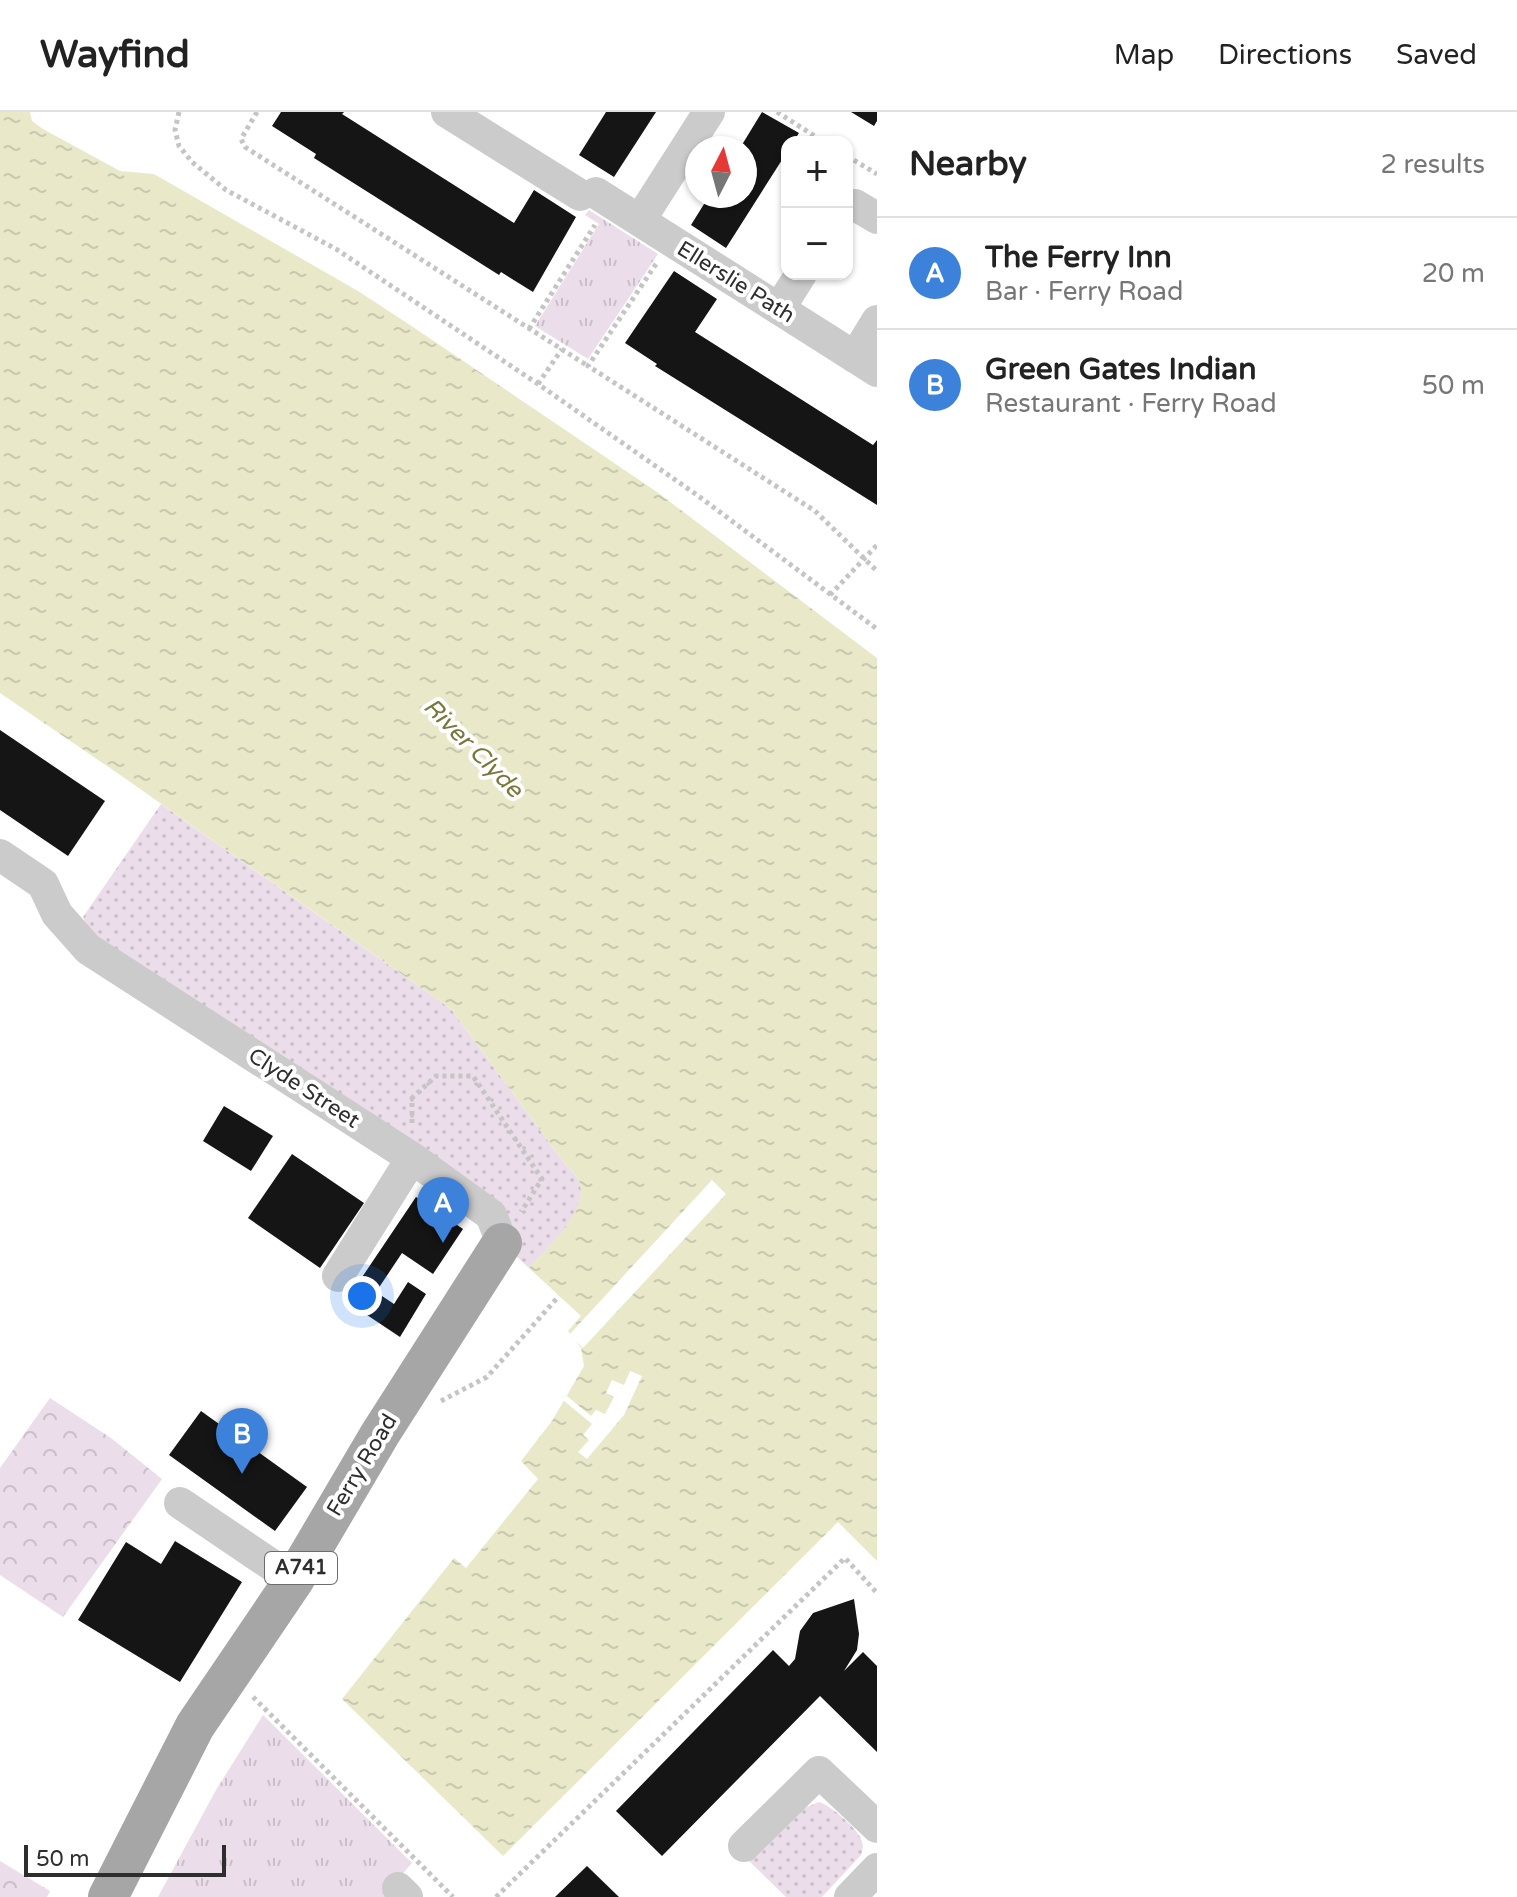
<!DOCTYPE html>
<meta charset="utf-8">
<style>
body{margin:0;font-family:"Varela Round",sans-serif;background:#f6f6f6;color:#222}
.controls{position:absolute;right:24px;top:24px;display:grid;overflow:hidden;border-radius:16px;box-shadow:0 2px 6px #0004}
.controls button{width:72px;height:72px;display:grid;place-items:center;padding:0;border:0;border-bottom:2px solid #e0e0e0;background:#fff;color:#222;font:40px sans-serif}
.compass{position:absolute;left:685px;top:24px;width:72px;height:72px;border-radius:50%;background:#fff;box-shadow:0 2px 6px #0004;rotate:6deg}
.scale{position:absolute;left:24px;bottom:20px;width:202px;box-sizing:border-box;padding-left:8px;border:4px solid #2e2e2e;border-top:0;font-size:22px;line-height:28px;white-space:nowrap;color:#2e2e2e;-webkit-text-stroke:6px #fff;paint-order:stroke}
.you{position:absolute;left:362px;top:1184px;width:28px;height:28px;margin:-20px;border:6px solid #fff;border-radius:50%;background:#1a73e8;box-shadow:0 0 0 12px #1a73e833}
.badge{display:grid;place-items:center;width:52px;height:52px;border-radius:50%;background:#3c81da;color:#fff;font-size:26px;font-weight:700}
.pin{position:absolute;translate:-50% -66px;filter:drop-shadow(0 2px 4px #0008)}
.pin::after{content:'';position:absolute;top:42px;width:28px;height:24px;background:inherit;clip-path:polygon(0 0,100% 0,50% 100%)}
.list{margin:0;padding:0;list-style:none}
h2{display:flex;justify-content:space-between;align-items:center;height:104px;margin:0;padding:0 32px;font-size:34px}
h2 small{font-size:26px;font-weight:400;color:#767676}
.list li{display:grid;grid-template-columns:52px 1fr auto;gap:24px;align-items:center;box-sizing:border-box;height:112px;padding:0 32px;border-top:2px solid #e0e0e0}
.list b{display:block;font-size:30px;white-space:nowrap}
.list p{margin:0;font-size:26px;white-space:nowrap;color:#767676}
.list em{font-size:26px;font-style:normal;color:#767676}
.map{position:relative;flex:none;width:877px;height:1785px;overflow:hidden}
header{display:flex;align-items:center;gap:48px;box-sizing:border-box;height:112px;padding:0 40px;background:#fff;border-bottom:2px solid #e0e0e0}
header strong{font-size:38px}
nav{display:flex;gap:44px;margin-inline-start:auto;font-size:28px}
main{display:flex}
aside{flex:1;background:#fff}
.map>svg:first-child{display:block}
</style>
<header>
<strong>Wayfind</strong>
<nav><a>Map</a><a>Directions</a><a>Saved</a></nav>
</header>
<main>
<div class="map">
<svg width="877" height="1785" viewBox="0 0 877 1785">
<defs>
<pattern id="grass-tufts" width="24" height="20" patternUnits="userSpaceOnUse" patternTransform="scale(2)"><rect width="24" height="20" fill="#ebdde9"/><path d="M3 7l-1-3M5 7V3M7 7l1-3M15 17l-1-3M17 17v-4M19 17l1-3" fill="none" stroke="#cabec8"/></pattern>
<pattern id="forest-crowns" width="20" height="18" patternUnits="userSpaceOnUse" patternTransform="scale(2)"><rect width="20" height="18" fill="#ebdde9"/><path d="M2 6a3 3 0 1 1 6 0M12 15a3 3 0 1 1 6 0" fill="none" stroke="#cabec8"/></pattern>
<pattern id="park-dots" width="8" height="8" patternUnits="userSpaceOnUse" patternTransform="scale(2)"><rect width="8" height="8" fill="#ebdde9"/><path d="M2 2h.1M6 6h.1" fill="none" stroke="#cabec8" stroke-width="1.8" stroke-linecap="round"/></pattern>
<pattern id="water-ripples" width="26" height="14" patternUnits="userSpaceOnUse" patternTransform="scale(2)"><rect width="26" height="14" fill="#e9e9ca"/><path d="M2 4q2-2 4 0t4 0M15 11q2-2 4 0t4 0" fill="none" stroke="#c8c8ae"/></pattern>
</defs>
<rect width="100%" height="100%" fill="#fff"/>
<g fill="url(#grass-tufts)">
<path d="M 589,98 L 658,142 L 588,247 L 535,214 L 599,112 L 585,103 Z"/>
<path d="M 263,1603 L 412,1751 L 385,1782 L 387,1785 L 158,1785 L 216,1678 Z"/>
</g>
<g fill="url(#forest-crowns)">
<path d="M 50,1286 L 111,1326 L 162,1367 L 63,1505 L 0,1463 L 0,1356 Z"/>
<path d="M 0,1749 L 50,1779 L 47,1785 L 0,1785 Z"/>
</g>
<g fill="url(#park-dots)">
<path d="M 161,692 L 451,897 L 565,1052 C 572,1059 581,1067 581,1078 C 583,1103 546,1139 529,1156 L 502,1131 L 491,1103 L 90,824 L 83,805 Z"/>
<path d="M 819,1690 C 830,1693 860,1718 862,1730 C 864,1735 862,1738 861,1743 L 822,1785 L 786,1785 L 749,1749 L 802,1697 Z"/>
</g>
<path fill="url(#water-ripples)" d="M 0,0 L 30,0 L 32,9 L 43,17 L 120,59 L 154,62 L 358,179 L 410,213 L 657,380 L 877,546 L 877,1449 L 838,1410 L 503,1744 L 342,1587 L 454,1446 L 466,1456 L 538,1367 L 521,1349 L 552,1309 L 584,1254 L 581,1236 L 568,1219 L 581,1204 L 529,1156 C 546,1139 582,1103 581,1078 C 581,1067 572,1059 565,1052 L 451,897 L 126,667 L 0,581 Z"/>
<g fill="#fff">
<path d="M 712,1068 L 726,1082 L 583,1236 L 569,1223 Z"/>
<path d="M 630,1259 L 642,1264 L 624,1303 L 587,1347 L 578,1340 L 589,1328 L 583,1323 L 592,1312 L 563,1288 L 567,1284 L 591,1304 L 596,1298 L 605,1302 L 614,1285 L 606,1281 L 612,1268 L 624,1273 Z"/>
</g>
<g fill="#151515">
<path d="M 281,0 L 344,0 L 342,2 L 514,111 L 534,78 L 576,105 L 533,180 L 501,160 L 499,163 L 314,46 L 316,42 L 272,14 Z"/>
<path d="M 606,0 L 656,0 L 614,65 L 579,43 Z"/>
<path d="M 762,0 L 799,21 L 793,30 L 787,30 L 787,40 L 726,136 L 691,113 L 709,84 L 745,84 L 745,36 L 740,36 Z"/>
<path d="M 851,0 L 877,0 L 877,9 L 874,14 Z"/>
<path d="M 674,159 L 717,187 L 695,220 L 873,333 L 877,328 L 877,393 L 655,254 L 657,252 L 625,231 Z"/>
<path d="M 0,618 L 105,689 L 68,744 L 0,698 Z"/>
<path d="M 224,994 L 273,1024 L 251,1059 L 203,1029 Z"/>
<path d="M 292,1042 L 364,1091 L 320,1156 L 248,1106 Z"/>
<path d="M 416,1085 L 463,1117 L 433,1162 L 402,1141 L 376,1180 L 394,1192 L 408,1170 L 426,1182 L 400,1225 L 346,1189 Z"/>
<path d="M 201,1299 L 307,1375 L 275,1419 L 169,1343 Z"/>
<path d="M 175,1429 L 242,1470 L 180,1570 L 78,1508 L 126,1430 L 161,1452 Z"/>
<path d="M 854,1487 L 859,1522 L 857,1538 L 844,1559 L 863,1540 L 877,1554 L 877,1640 L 820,1584 L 662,1744 L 616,1699 L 773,1538 L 789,1554 L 795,1547 L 800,1519 L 813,1501 Z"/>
<path d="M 587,1754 L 619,1785 L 555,1785 Z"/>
</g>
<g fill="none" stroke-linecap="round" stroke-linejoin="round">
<g stroke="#c5c5c5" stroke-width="5" stroke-dasharray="4 4" stroke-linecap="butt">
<path d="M 179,0 L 175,18 L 179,34 L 192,50 L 226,78 L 336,137 L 538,272 L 697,383 L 877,517"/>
<path d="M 257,0 L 241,27 L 245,35 L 588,254"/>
<path d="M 777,0 L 824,30"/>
<path d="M 847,44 L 877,62"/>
<path d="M 656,152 L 588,254 L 815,399 L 877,459"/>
<path d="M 529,217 L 595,113"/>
<path d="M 538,272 L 562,237"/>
<path d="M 830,483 L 877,433"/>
<path d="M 412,1011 L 412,986 L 436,964 L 473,964 L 542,1067 L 521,1100"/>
<path d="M 441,1289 L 487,1265 L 559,1184"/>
<path d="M 253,1585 L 453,1785"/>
<path d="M 496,1785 L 845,1446 L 877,1481"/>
</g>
<g stroke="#cbcbcb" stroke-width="32">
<path d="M 447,0 L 580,83"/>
<path d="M 596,81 L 877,259"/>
<path d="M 847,94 L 855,93 L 877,106"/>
<path d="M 640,108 L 709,0"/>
<path d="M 779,197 L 801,162"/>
<path d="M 855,245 L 877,209"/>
<path d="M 0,743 L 43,772 L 57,802 L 88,837 L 412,1046 L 491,1103 L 502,1131"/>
<path d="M 338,1164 L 412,1046"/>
<path d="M 180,1391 L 294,1468"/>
<path d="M 744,1734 L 819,1660 L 877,1715"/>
<path d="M 398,1776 L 407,1785"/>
<path d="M 850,1785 L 877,1757"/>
</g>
<path stroke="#a6a6a6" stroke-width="40" d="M 108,1785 L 195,1614 L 294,1468 L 380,1322 L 502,1131"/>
</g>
<g text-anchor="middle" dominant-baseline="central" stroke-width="8" stroke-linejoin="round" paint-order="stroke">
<rect fill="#fff" stroke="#6d6d6d" stroke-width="2" x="265" y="1440" width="72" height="32" rx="6"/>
<g font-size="20" font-weight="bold" fill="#2e2e2e">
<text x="301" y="1456">A741</text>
</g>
<g font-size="22" fill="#2e2e2e" stroke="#fff">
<text transform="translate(736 170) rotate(32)">Ellerslie Path</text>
<text transform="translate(304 976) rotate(33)">Clyde Street</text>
<text transform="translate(362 1353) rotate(-59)">Ferry Road</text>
</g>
<g font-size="24" font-style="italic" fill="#77793a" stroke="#fff">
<text transform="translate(473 636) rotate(45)">River Clyde</text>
</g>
</g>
</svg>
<div class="controls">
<button>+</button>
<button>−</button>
</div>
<svg class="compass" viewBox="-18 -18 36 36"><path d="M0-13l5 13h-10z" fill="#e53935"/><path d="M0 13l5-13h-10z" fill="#767676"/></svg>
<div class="scale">50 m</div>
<div class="you"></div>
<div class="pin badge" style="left:443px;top:1131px">A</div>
<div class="pin badge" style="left:242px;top:1362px">B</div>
</div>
<aside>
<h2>Nearby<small>2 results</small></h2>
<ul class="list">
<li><span class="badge">A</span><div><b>The Ferry Inn</b><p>Bar · Ferry Road</p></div><em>20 m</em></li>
<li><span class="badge">B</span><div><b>Green Gates Indian</b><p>Restaurant · Ferry Road</p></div><em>50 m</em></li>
</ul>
</aside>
</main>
